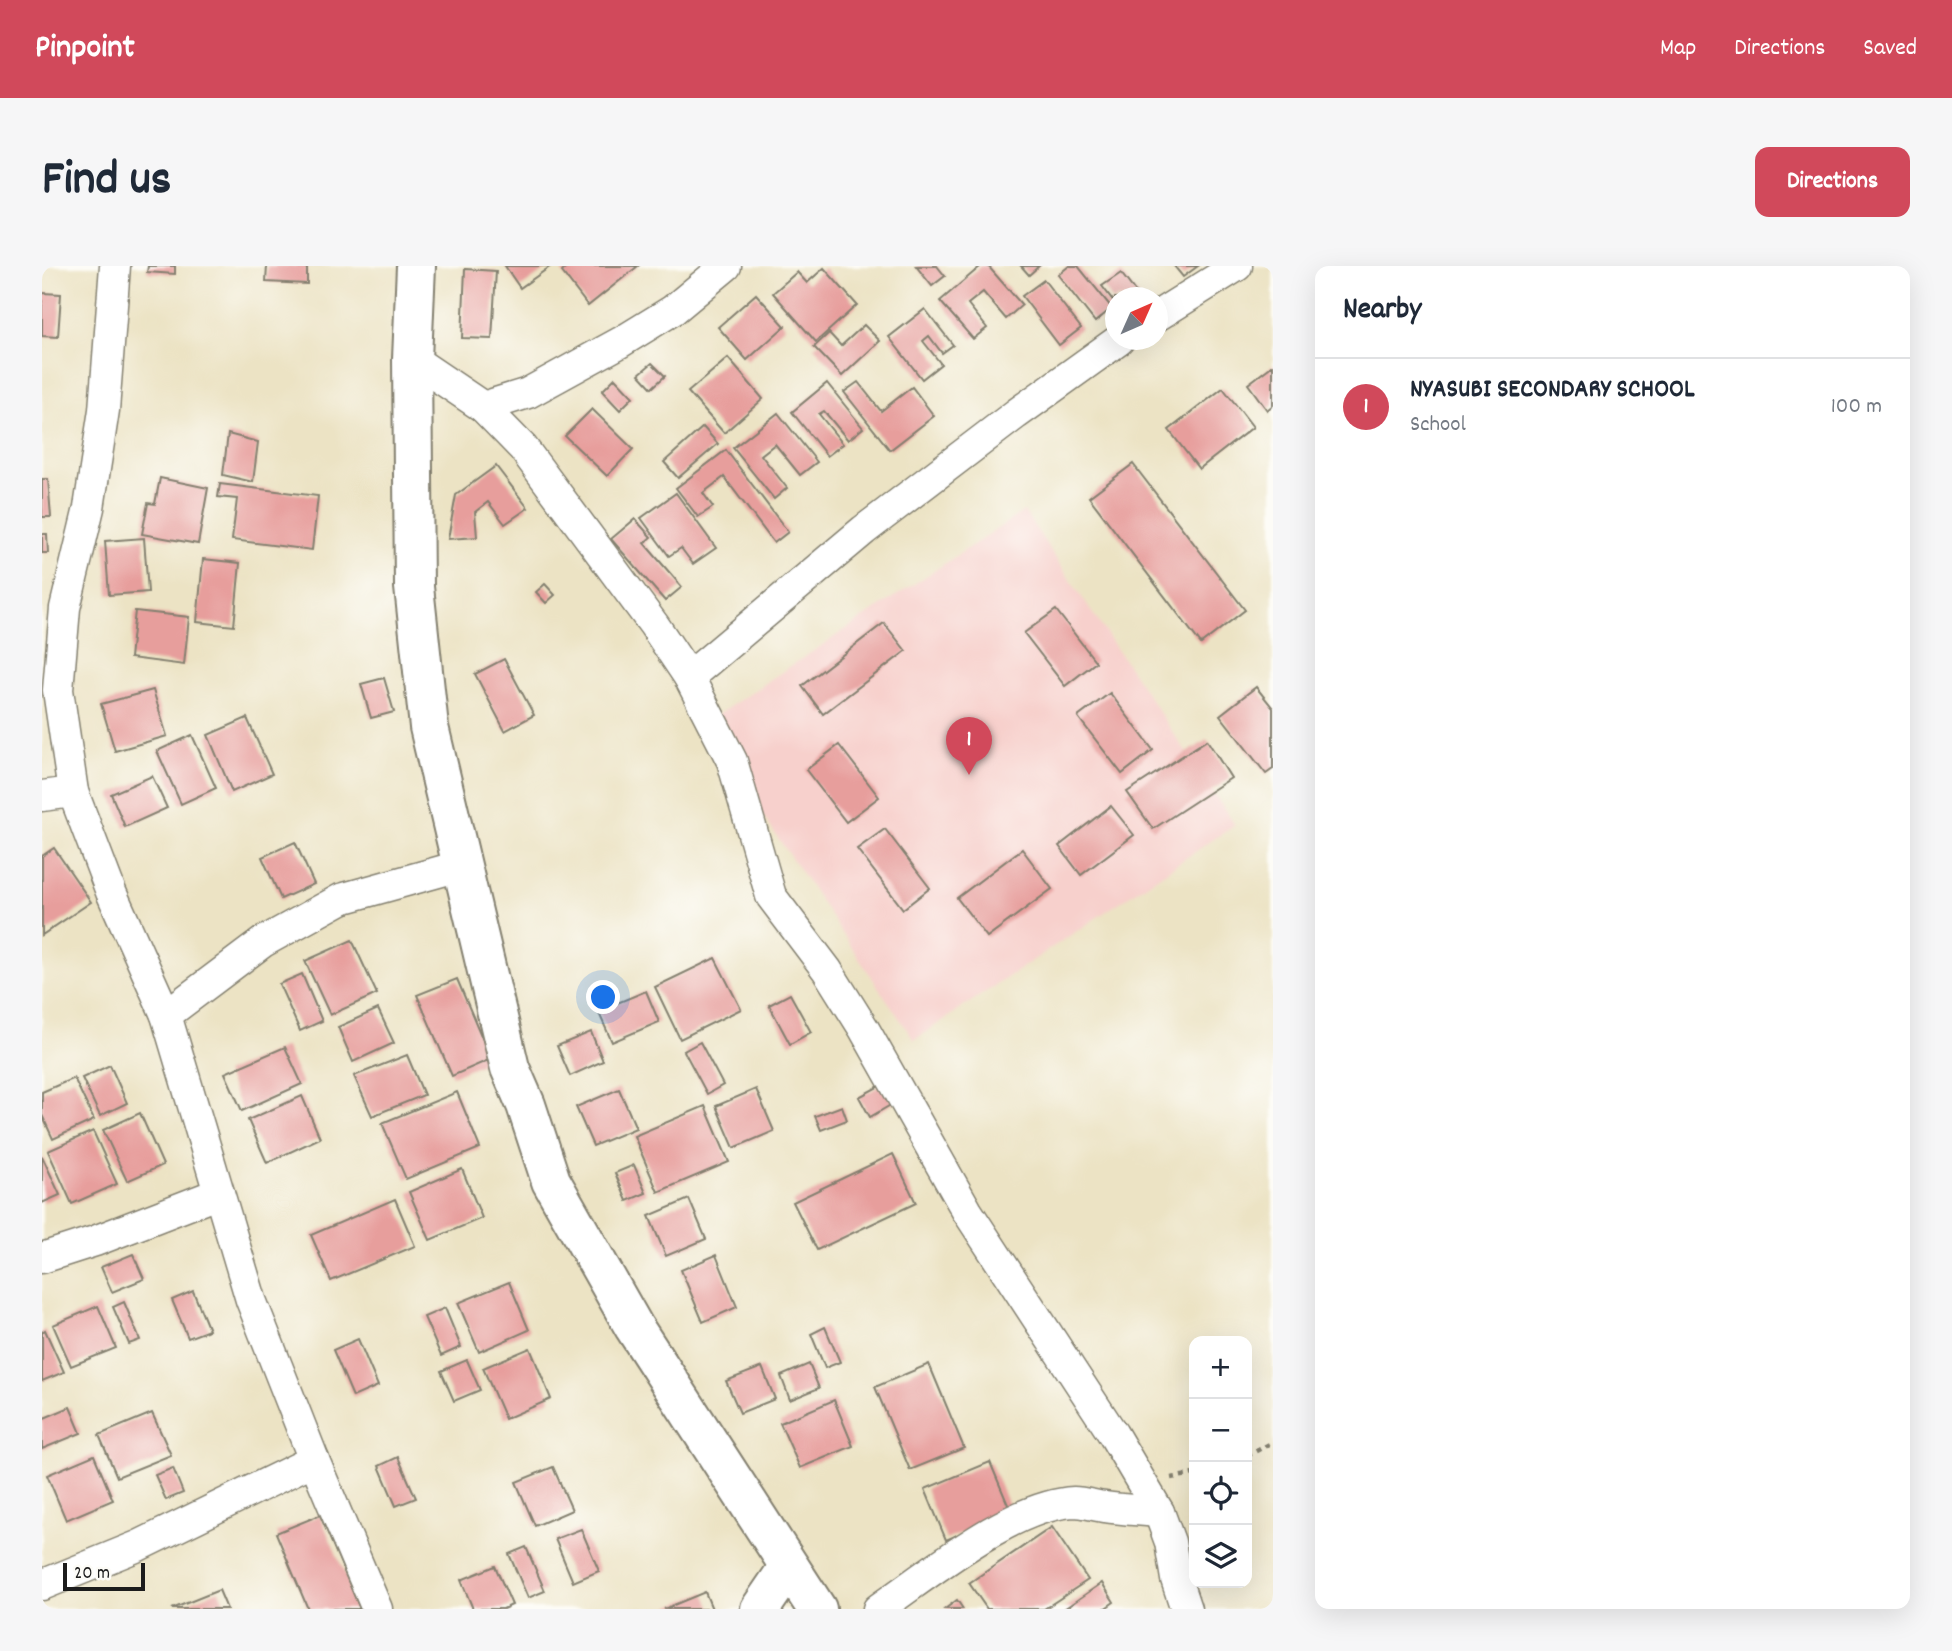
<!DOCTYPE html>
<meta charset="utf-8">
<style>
body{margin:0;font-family:Dekko,sans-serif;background:#f6f6f7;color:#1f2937}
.controls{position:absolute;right:21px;bottom:21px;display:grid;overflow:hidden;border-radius:14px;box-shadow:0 7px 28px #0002}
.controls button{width:63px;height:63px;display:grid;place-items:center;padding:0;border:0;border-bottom:2px solid #e0e1e3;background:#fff;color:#1f2937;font:35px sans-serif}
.compass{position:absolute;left:1063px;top:21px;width:63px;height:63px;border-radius:50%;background:#fff;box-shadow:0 7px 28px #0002;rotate:45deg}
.scale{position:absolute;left:21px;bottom:18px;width:82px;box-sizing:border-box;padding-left:7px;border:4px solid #1c1c1c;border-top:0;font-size:19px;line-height:24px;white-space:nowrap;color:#1c1c1c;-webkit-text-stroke:5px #fdfcf7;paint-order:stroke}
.you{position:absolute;left:562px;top:732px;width:24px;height:24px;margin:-18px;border:5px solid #fff;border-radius:50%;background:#1a73e8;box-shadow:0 0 0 10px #1a73e833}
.badge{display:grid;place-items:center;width:46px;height:46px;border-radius:50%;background:#d1495b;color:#fff;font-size:23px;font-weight:700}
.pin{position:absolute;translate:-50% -58px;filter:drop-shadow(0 2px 4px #0008)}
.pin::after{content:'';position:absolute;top:37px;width:24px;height:21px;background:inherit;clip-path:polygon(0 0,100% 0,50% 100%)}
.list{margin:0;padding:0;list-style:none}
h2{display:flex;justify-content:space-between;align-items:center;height:91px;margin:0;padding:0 28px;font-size:30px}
h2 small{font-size:23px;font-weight:400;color:#747a83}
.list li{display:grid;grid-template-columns:46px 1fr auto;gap:21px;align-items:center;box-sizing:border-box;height:98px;padding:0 28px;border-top:2px solid #e0e1e3}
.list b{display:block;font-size:26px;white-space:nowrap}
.list p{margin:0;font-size:23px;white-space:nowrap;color:#747a83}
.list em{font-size:23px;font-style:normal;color:#747a83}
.icon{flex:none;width:38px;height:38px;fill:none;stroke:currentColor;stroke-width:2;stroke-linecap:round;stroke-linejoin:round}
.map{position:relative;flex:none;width:1231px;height:1343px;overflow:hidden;border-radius:14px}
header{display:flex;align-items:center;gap:42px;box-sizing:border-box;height:98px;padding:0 35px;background:#d1495b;color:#fff}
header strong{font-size:33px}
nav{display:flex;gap:38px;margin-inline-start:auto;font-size:24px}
.intro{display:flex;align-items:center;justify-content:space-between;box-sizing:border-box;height:168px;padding:0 42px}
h1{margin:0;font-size:49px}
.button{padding:18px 32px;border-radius:14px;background:#d1495b;color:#fff;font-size:24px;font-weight:700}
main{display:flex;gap:42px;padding:0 42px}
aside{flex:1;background:#fff;border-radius:14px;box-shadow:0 7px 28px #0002}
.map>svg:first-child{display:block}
</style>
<header>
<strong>Pinpoint</strong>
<nav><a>Map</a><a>Directions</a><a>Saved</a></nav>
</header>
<div class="intro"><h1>Find us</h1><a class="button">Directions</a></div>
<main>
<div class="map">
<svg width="1231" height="1343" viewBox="0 0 1231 1343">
<rect width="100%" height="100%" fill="#fdfcf7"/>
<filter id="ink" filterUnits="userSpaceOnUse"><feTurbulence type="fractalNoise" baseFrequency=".0143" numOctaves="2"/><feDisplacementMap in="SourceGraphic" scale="14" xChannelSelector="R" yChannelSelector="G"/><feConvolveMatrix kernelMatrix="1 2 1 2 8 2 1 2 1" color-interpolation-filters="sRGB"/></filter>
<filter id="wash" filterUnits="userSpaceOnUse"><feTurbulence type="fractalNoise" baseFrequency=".00686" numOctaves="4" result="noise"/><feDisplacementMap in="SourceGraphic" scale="28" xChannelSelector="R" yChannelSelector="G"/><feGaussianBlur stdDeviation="1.57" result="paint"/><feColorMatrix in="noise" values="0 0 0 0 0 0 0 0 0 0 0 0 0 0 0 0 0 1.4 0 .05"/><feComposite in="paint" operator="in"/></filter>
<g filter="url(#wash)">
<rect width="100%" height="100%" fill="#ece3c4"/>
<path fill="#f7d0cc" d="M 982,245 L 1193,559 L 872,774 L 660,459 Z"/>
<g id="blocks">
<g fill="#e79e9c">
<path d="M 106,0 L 133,0 L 133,8 L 105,6 Z"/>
<path d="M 225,0 L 265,0 L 265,18 L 224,16 Z"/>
<path d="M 463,0 L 509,0 L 478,22 Z"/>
<path d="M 525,0 L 596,0 L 546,40 L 520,6 Z"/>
<path d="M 874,0 L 895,0 L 903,10 L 890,20 Z"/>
<path d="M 939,0 L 946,0 L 980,39 L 964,53 L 941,26 L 926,38 L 945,62 L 931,73 L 898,35 Z"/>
<path d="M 979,0 L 997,0 L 987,9 Z"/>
<path d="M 1027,0 L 1036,0 L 1070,42 L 1053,56 L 1016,9 Z"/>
<path d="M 1132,0 L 1156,0 L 1141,11 Z"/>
<path d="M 782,2 L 815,39 L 774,76 L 731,27 L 755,6 L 765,17 Z"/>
<path d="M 423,3 L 454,5 L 450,73 L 420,72 Z"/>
<path d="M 1079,7 L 1098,32 L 1073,32 L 1073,37 L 1060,20 Z"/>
<path d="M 1002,14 L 1039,62 L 1017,79 L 980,30 Z"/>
<path d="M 0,27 L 19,28 L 16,71 L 0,70 Z"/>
<path d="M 714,28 L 743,60 L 705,94 L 676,61 Z"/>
<path d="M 883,43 L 911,79 L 900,87 L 887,70 L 881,75 L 899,98 L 880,113 L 847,71 Z"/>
<path d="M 822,59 L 838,75 L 800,110 L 772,81 L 787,67 L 799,80 Z"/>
<path d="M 686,92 L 721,133 L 682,167 L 646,126 Z"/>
<path d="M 610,97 L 623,110 L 610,122 L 597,108 Z"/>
<path d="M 1231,99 L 1231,139 L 1225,144 L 1206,118 Z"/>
<path d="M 573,112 L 591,131 L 578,144 L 560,125 Z"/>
<path d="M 816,116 L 839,145 L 870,121 L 892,150 L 848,184 L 802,126 Z"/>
<path d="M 785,117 L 821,162 L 806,174 L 782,145 L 777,148 L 801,178 L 785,190 L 750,146 Z"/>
<path d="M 1181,122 L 1211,161 L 1157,203 L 1127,164 Z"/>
<path d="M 550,143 L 591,183 L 565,210 L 523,170 Z"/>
<path d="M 736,147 L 775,196 L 758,209 L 733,178 L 719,189 L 745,222 L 732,233 L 691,182 Z"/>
<path d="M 661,161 L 676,178 L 636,212 L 622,196 Z"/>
<path d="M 186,168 L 216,176 L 211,216 L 181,209 Z"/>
<path d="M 684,184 L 746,266 L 732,277 L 682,211 L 661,227 L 671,241 L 656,251 L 634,222 Z"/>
<path d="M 1091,198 L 1203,344 L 1159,378 L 1047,231 Z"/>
<path d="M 454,200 L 486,242 L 463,258 L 446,236 L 433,246 L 435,271 L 406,273 L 414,229 Z"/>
<path d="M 118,212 L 166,222 L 156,278 L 100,268 L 106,237 L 113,238 Z"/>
<path d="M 0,213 L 6,213 L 9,251 L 0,251 Z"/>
<path d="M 178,218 L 276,230 L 270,284 L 190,274 L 195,233 L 176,231 Z"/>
<path d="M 634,227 L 674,282 L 651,298 L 639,282 L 627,290 L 599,252 Z"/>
<path d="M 593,253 L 609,271 L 602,277 L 640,321 L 623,335 L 569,273 Z"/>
<path d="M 0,268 L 5,268 L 6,287 L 0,287 Z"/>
<path d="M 102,272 L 106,326 L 67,329 L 63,275 Z"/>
<path d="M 161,293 L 198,297 L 192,360 L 155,356 Z"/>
<path d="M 503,318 L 513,329 L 504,337 L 494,326 Z"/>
<path d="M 1014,344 L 1054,396 L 1023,420 L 982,367 Z"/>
<path d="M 93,345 L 147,351 L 142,399 L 88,392 Z"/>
<path d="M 842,357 L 864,385 L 781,448 L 760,420 Z"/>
<path d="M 462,393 L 492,449 L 463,465 L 433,408 Z"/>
<path d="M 342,412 L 352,446 L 329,452 L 319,418 Z"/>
<path d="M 1214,421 L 1231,442 L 1231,503 L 1224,508 L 1178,449 Z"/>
<path d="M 111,424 L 125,470 L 73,485 L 59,438 Z"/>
<path d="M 1068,427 L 1111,484 L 1080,508 L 1036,451 Z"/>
<path d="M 205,452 L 230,508 L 190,526 L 166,469 Z"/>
<path d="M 150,469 L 174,522 L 139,538 L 115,485 Z"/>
<path d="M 1165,474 L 1189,512 L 1111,563 L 1085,526 Z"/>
<path d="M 797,479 L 837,531 L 804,556 L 764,504 Z"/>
<path d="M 110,510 L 125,542 L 83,561 L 69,528 Z"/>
<path d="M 1069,540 L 1092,569 L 1039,609 L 1017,580 Z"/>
<path d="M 843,563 L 888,622 L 861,643 L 815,583 Z"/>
<path d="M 253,576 L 272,618 L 239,633 L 220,591 Z"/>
<path d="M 12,582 L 49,636 L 0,669 L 0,590 Z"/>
<path d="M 980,583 L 1010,623 L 945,671 L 915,632 Z"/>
<path d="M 310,674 L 335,728 L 288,749 L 263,695 Z"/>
<path d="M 673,692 L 699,743 L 638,773 L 613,721 Z"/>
<path d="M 260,708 L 280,755 L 258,765 L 237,718 Z"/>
<path d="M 415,713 L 449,793 L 410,810 L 375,729 Z"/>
<path d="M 604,725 L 617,756 L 570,776 L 556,745 Z"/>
<path d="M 748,728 L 769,766 L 748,778 L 727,739 Z"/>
<path d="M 336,743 L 352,777 L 311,796 L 296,761 Z"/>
<path d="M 549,766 L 561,795 L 528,810 L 515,780 Z"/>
<path d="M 658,776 L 681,819 L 665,828 L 642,785 Z"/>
<path d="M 243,781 L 260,818 L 200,845 L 183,807 Z"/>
<path d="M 365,789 L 382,829 L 330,850 L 312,810 Z"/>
<path d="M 68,799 L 85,837 L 58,850 L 40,812 Z"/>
<path d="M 32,812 L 52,854 L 11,873 L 0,849 L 0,826 Z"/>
<path d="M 841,818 L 852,837 L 828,851 L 817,831 Z"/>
<path d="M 577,823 L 594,862 L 551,880 L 534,841 Z"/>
<path d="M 714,823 L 732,865 L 692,882 L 674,840 Z"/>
<path d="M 415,826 L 438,882 L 364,913 L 340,857 Z"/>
<path d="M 260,830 L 278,872 L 225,897 L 206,854 Z"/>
<path d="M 663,840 L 687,896 L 616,926 L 592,870 Z"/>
<path d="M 800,840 L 805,854 L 779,864 L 773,850 Z"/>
<path d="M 98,847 L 121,899 L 85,915 L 61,864 Z"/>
<path d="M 51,865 L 75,918 L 30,938 L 6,885 Z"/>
<path d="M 851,888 L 874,937 L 775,984 L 751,936 Z"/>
<path d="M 0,890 L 18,929 L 0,937 Z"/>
<path d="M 592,899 L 604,927 L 585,935 L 573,907 Z"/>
<path d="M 420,903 L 440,952 L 388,974 L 367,926 Z"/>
<path d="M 353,933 L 373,980 L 289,1015 L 269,969 Z"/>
<path d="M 647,933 L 664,973 L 624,990 L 607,950 Z"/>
<path d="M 91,988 L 102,1013 L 70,1026 L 59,1001 Z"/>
<path d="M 674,989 L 695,1041 L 661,1056 L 639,1004 Z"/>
<path d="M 467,1016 L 487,1064 L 437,1086 L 416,1037 Z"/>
<path d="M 151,1025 L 167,1064 L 146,1072 L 130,1034 Z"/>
<path d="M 82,1036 L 98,1074 L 87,1078 L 71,1041 Z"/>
<path d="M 56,1040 L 74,1082 L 29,1100 L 11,1059 Z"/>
<path d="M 403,1042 L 419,1081 L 399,1090 L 382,1051 Z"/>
<path d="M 783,1061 L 798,1096 L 783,1102 L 769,1068 Z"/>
<path d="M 3,1064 L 22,1106 L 0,1115 L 0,1066 Z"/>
<path d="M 316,1073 L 336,1120 L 311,1131 L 291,1084 Z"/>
<path d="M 488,1082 L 509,1133 L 463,1153 L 441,1102 Z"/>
<path d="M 425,1094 L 438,1124 L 412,1135 L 399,1105 Z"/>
<path d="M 767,1098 L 777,1122 L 748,1134 L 739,1110 Z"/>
<path d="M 887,1098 L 922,1182 L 868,1204 L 833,1121 Z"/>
<path d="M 720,1101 L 733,1133 L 698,1147 L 684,1115 Z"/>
<path d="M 792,1134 L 811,1180 L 758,1202 L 738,1157 Z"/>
<path d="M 28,1141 L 39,1167 L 0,1183 L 0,1153 Z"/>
<path d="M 110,1147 L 129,1189 L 75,1211 L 57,1169 Z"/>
<path d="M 52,1189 L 71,1234 L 24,1254 L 5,1209 Z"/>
<path d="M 356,1191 L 374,1232 L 354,1240 L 337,1200 Z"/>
<path d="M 948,1196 L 969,1246 L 904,1274 L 883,1223 Z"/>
<path d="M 511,1201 L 530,1244 L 493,1260 L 474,1216 Z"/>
<path d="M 131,1202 L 141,1227 L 124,1234 L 113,1209 Z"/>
<path d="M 278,1249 L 318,1343 L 266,1343 L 234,1267 Z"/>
<path d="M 1010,1261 L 1046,1314 L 1002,1343 L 945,1343 L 927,1317 Z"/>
<path d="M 539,1263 L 557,1305 L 531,1316 L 513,1273 Z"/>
<path d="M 484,1281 L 503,1325 L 486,1332 L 467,1288 Z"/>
<path d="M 453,1300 L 470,1339 L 461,1343 L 431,1343 L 419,1314 Z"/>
<path d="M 1060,1317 L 1072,1336 L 1062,1343 L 1022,1343 Z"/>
<path d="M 177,1324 L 185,1343 L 130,1343 Z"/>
<path d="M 663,1326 L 670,1343 L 622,1343 Z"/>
<path d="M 915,1334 L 921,1343 L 903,1343 Z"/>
</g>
</g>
</g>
<g filter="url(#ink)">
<use href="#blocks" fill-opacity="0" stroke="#848070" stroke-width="2"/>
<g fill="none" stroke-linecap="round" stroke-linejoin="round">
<defs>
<g id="street">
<path d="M 73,0 L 62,144 L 47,242 L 23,342 L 16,424 L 31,526 L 69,626 L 124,749 L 209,1034 L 272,1194 L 335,1343"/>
<path d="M 1115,50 L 1195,0"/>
<path d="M 370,93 L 441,141 L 481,182 L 612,359 L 647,411 L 690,495 L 729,630 L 785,704 L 822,763 L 925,945 L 1071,1168 L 1117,1246 L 1128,1276 L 1134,1313 L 1144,1343"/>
<path d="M 441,141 L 486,127 L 579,76 L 631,44 L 684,0"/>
<path d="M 647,411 L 822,264 L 974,148 L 1077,74"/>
<path d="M 0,530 L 31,526"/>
<path d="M 124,749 L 221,676 L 299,633 L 421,599"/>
<path d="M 0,992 L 53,975 L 177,927"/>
<path d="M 0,1319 L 96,1280 L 272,1194"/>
<path d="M 836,1343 C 887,1308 970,1239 1032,1236 C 1042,1236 1053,1240 1063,1241 C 1081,1244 1099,1244 1117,1246"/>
</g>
<g id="secondary">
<path d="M 374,0 L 370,93 L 372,321 L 387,461 L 468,802 L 484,839 L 509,915 L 592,1061 L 775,1343"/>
<path d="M 718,1343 L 746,1302"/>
</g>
</defs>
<use href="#street" stroke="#848070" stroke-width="33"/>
<use href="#secondary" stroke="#848070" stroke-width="42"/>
<g stroke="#848070" stroke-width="4.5" stroke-dasharray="5 5" stroke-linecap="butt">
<path d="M 1205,1190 L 1231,1176"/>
<path d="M 1129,1212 L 1152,1208"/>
</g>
<use href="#street" stroke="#fff" stroke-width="30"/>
<use href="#secondary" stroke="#fff" stroke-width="38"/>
</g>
</g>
</svg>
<div class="controls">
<button>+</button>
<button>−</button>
<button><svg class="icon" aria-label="locate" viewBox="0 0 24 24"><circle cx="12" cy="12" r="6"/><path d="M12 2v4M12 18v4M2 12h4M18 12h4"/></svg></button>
<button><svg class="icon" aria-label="layers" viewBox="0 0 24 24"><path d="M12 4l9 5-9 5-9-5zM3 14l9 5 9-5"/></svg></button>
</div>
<svg class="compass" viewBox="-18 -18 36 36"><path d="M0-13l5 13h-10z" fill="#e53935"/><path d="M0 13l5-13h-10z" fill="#747a83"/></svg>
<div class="scale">20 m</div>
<div class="you"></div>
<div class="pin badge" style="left:927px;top:509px">1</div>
</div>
<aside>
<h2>Nearby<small></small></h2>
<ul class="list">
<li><span class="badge">1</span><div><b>NYASUBI SECONDARY SCHOOL</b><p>School</p></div><em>100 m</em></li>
</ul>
</aside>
</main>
